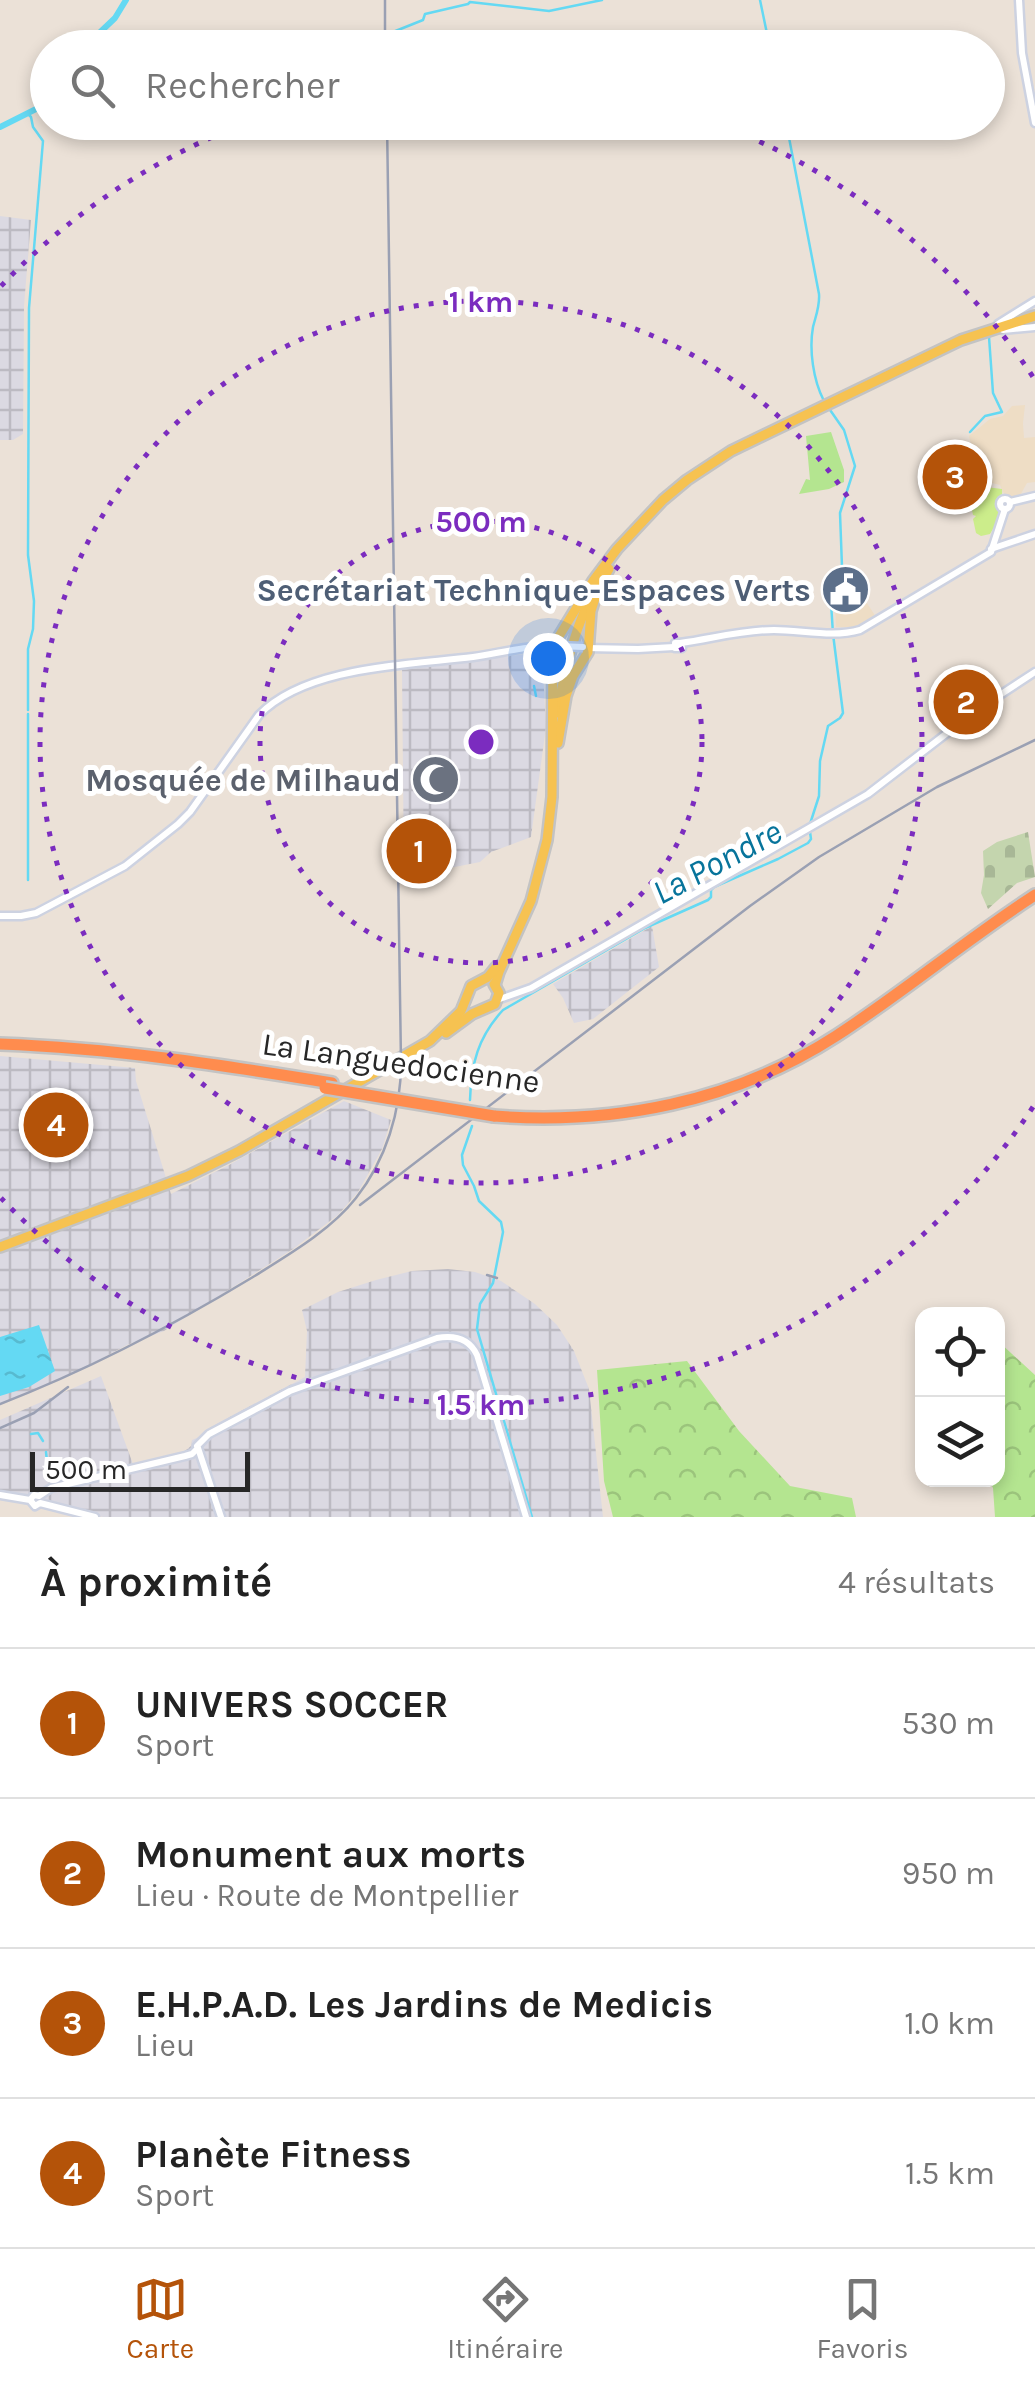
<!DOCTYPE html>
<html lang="fr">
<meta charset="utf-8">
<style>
body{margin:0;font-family:Karla,sans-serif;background:#f2f2f2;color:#222}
.controls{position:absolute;right:30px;bottom:30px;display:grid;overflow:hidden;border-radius:20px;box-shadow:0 5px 15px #0003}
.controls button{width:90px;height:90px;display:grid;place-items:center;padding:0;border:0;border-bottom:2px solid #e0e0e0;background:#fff;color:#222;font:50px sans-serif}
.scale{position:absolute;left:30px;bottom:25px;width:220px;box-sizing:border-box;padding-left:10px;border:5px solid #272727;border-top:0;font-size:28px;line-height:35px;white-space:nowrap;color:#272727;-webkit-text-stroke:8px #fff;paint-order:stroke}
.you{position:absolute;left:548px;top:658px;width:35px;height:35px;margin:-25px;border:8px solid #fff;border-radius:50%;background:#1a73e8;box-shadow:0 0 0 15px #1a73e833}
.badge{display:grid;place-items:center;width:65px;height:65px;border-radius:50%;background:#b45309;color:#fff;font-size:32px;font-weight:700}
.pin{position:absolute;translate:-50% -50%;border:5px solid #fff;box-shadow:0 2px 10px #0006}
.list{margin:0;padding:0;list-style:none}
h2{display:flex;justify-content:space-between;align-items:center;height:130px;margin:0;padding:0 40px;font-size:42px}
h2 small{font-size:32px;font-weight:400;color:#767676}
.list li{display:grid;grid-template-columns:65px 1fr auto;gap:30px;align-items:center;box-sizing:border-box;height:150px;padding:0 40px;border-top:2px solid #e0e0e0}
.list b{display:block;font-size:38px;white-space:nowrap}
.list p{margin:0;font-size:32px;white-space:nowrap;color:#767676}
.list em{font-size:32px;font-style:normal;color:#767676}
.icon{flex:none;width:55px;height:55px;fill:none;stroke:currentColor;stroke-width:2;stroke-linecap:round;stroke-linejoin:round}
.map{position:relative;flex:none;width:1035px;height:1517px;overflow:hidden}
.search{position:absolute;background:#fff;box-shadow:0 5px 15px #0003;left:30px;right:30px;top:30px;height:110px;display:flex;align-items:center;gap:25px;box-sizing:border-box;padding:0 35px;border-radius:55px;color:#767676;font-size:38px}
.sheet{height:730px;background:#fff}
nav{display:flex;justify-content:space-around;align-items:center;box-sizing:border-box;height:140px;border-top:2px solid #e0e0e0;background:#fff;font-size:28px;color:#767676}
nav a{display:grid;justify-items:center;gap:5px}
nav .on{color:#b45309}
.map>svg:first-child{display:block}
</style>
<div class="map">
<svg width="1035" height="1517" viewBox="0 0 1035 1517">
<defs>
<pattern id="industrial-grid" width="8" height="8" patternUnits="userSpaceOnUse" patternTransform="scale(2.5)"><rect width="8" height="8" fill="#dbd9e2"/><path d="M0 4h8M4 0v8" fill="none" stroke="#bcbac2"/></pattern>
<pattern id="forest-crowns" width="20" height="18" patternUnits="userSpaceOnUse" patternTransform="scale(2.5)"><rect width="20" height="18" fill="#b4e590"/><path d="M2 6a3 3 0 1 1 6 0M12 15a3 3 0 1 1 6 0" fill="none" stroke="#9bc47c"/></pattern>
<pattern id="cemetery-stones" width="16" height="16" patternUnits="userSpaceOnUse" patternTransform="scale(2.5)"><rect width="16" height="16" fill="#c4d5ae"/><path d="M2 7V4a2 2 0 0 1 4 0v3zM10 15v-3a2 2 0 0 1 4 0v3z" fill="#a8b796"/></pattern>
<pattern id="water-ripples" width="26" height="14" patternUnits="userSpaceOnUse" patternTransform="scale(2.5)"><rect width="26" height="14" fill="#64d9f3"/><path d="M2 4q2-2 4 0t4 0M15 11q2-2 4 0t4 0" fill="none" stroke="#57bad0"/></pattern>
</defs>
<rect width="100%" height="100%" fill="#ebe1d7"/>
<g fill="url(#industrial-grid)">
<path d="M 0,216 L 31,220 L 24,306 L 23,434 L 13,440 L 0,440 Z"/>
<path d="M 542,652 L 546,727 L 531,837 L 491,852 L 480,862 L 404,877 L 402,670 Z"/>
<path d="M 652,926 L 659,967 L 593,1019 L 574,1023 L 563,998 L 553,984 Z"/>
<path d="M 0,1056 L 135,1068 L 136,1081 L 171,1194 L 229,1165 L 344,1101 L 391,1120 L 382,1149 L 358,1192 L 338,1215 L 293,1249 L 164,1331 L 127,1345 L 63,1379 L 0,1404 Z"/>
<path d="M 448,1269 L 475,1272 L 501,1281 L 535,1304 L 557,1325 L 574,1351 L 589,1389 L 603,1517 L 103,1517 L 0,1491 L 0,1420 L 101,1376 L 134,1467 L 181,1454 L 191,1446 L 192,1440 L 199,1437 L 211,1427 L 305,1377 L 307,1331 L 302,1310 L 338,1292 L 376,1280 L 412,1271 Z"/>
</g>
<g fill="#eeddc5">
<path d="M 1025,405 L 1023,423 L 1024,438 L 1035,437 L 1035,482 L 1027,483 L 1018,499 L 1010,499 L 1005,496 L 1000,485 L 980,480 L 969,436 L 990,419 L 1003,416 L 1012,406 Z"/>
<path d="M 859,591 L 876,617 L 864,626 L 851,630 L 850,627 L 836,627 L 835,601 L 845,594 L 855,594 Z"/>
</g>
<g fill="url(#forest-crowns)">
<path d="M 998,1341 L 1035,1375 L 1035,1517 L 995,1517 L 993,1488 L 989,1480 L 998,1480 Z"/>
<path d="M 687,1361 L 739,1431 L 790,1486 L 852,1498 L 856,1517 L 613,1517 L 604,1481 L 597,1370 Z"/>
</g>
<path fill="url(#cemetery-stones)" d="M 1028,832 L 1035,877 L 1017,883 L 988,909 L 981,893 L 984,875 L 983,851 L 997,842 Z"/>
<path fill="#b4e590" d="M 831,432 L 844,470 L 844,482 L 829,489 L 799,494 L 806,479 L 810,480 L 806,436 Z"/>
<path fill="#cced8b" d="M 978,486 L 1002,489 C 1003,497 999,519 997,528 L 993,529 L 990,534 L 981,536 L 976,533 L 973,519 L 976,516 L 973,515 L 970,500 L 963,501 L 962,490 Z"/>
<path fill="url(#water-ripples)" d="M 39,1325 L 55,1371 L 29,1387 L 0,1396 L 0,1337 Z"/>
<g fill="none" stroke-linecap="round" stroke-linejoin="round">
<g stroke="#64d9f3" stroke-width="2.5">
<path d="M 760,0 L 770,48"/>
<path d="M 378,38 L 423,20 L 425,14 L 468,4 L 470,2 L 549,11 L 602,0"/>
<path d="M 282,39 L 295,37 L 329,41 L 367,40"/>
<path d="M 28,114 L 31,117 L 33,127 L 43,141 L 29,308 L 28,555 L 34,601 L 33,629 L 28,649 L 28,710"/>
<path d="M 786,122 L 819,294 C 820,306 816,315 813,327 C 809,349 813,380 824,401"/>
<path d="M 337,124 L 351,122"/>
<path d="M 970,432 L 985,416 L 1002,412 L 993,393 L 989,337"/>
<path d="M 534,686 L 536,696"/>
<path d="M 28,714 L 28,880"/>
<path d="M 810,824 L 819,796 L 820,761 L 828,726 L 840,718 L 843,713 L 833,634 L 830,587 L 842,567 L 840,513 L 855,466 L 844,430 L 828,407"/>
<path d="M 470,1100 C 471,1064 478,1037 503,1010 L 645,928 L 708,900 L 711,897 L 711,890 L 714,887 L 778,859 L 808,843 L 811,839 L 810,832"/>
<path d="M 472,1126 L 462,1155 L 463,1165 L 474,1186 L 479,1201 L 501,1222 L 503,1232 L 493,1283 L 480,1304 L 477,1329 L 532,1517"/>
<path d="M 31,1434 L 38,1433 L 43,1441"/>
<path d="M 46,1452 L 49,1480"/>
</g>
<g stroke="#64d9f3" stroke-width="6">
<path d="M 90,48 L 93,39 L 115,18 L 126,0"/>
<path d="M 0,127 L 48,103"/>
</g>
<defs>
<g id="minor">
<path d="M 1019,0 L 1022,53 L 1035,123"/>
<path d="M 998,324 L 1035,301"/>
<path d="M 1003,330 L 1035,327"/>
<circle cx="1005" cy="504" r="5"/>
<path d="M 1010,502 L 1035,496"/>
<path d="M 991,549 L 1035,534"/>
<path d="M 675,643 L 681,643 L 682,648 L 675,648 Z"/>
<path d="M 680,643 C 711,639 742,630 774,630 C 802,630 833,638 860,630 L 991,552 L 1005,509"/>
<path d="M 586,648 L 638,649 L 674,647"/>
<path d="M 0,916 L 21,916 L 36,913 L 125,866 L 178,824 L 190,812 L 259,715 C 306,666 409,665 473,657 C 501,653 528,645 557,646"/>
<path d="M 497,1000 L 531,988 L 868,794 L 977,710 L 1035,672"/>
<path d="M 197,1446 L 209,1434 L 290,1391 L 437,1338 C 454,1335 469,1338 477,1355 L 526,1517"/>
<path d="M 198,1448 L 221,1517"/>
<path d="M 0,1495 L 30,1500 L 35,1506 L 40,1503 L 95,1517"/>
<path d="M 30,1500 L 34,1495 L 39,1496 L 51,1488 L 185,1456 L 192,1454 L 197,1449"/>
</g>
<g id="major">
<path d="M 558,713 C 564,667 575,626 597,585"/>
<path d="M 558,743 L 566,696 L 573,676 L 588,652 L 591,611 L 599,586 L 609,569"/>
<path d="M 495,985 L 499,972 L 531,901 L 547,840 L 552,797 L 553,646 L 593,581 L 617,549 L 663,500 L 687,480 L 731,451 L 961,340 L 1035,316"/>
<path d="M 446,1033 L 472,1014 L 495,1004 L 499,993 L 494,984"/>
<path d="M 0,1247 L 188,1176 L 239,1151 L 430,1041 L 461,1011 L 471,986 L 488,977 L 496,967"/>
</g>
<g id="highway">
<path d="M 0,1044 C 112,1048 222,1065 332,1083"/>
<path d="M 494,1116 C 614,1125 734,1102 836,1036 C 904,992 967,939 1035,895"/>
</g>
</defs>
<use href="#minor" stroke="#cdd2e1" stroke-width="11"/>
<use href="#major" stroke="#c3c3c3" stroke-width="14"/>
<use href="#highway" stroke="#c3c3c3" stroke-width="16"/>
<use href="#minor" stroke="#fff" stroke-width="6"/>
<use href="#major" stroke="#f6c251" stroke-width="9"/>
<use href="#highway" stroke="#ff8c4e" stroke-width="11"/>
<g stroke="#9aa0b3" stroke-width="2.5">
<path d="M 385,0 L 385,48"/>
<path d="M 360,1205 L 750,906 L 819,857 L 937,787 L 1035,740"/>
<path d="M 487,1275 L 497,1278"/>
<path d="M 0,1404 C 88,1370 172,1326 253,1277 C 288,1255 330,1231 356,1198 C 386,1160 401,1111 401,1063 L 387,122"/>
<path d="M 0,1428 L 34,1413 L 68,1387"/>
</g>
<defs>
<path id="minor-bridge" d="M 558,646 L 583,647"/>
<path id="highway-bridge" d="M 325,1088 L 494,1116"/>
</defs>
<use href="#minor-bridge" stroke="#cdd2e1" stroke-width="11" stroke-linecap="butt"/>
<use href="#highway-bridge" stroke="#c3c3c3" stroke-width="16" stroke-linecap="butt"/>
<use href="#minor-bridge" stroke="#fff" stroke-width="6"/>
<use href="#highway-bridge" stroke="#ff8c4e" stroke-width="11"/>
</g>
<g fill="none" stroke="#7b2cbf" stroke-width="5" stroke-dasharray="5 10">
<circle cx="481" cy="742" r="221"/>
<circle cx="481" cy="742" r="441"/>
<path d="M1033 1107A662 662 0 0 1 1 1198M1 286A662 662 0 0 1 244 124M718 124A662 662 0 0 1 1033 377"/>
</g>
<defs>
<symbol id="civic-disc" viewBox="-11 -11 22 22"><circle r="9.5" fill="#5c6f8a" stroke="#fff"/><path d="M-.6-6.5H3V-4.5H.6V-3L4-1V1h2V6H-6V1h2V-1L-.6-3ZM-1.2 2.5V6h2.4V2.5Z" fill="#fff"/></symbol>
<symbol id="mosque-disc" viewBox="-11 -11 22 22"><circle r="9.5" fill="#6b7280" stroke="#fff"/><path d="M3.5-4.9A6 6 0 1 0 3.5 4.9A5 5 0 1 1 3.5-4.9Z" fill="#fff"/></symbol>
</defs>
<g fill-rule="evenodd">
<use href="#civic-disc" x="818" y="562" width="55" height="55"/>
<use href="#mosque-disc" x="408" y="752" width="55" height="55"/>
</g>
<g text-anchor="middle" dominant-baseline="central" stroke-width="10" stroke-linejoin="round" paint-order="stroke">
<g font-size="32" font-weight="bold" fill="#4e5e75" stroke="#fff" text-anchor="end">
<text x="811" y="590">Secrétariat Technique-Espaces Verts</text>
</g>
<g font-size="32" font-weight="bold" fill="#5b616d" stroke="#fff" text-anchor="end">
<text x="401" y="780">Mosquée de Milhaud</text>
</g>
<g font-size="32" fill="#272727" stroke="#fff">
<text transform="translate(401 1063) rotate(8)">La Languedocienne</text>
</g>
<g font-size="35" font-style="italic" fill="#07749b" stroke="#fff">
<text transform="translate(717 862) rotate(-28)">La Pondre</text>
</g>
</g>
<circle cx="481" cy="742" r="15" fill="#7b2cbf" stroke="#fff" stroke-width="5"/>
<g font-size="30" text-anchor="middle" font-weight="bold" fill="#7b2cbf" stroke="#fff" stroke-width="10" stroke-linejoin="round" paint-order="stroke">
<text x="481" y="312">1 km</text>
<text x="481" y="532">500 m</text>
<text x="481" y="1415">1.5 km</text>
</g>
</svg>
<div class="controls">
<button><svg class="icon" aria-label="locate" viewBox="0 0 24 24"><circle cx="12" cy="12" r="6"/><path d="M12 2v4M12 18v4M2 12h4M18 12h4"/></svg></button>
<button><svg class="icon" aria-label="layers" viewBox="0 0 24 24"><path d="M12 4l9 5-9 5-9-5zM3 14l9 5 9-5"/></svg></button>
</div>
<div class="scale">500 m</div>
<div class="you"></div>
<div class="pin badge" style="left:419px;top:851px">1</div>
<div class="pin badge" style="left:966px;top:702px">2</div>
<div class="pin badge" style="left:955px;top:477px">3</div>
<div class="pin badge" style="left:56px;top:1125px">4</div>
<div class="search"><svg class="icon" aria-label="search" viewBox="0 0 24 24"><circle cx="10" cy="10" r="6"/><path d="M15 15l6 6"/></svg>Rechercher</div>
</div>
<section class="sheet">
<h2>À proximité<small>4 résultats</small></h2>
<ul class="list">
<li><span class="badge">1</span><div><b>UNIVERS SOCCER</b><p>Sport</p></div><em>530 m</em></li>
<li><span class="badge">2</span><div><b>Monument aux morts</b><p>Lieu · Route de Montpellier</p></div><em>950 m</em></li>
<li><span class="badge">3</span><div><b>E.H.P.A.D. Les Jardins de Medicis</b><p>Lieu</p></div><em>1.0 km</em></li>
<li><span class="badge">4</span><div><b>Planète Fitness</b><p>Sport</p></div><em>1.5 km</em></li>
</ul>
</section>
<nav>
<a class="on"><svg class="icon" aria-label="map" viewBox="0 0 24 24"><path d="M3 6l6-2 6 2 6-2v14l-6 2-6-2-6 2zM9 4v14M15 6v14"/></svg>Carte</a>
<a><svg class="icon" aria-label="directions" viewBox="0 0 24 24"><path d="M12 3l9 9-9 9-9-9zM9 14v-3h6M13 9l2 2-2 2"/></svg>Itinéraire</a>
<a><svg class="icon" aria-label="saved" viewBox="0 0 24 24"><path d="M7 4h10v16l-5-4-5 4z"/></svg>Favoris</a>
</nav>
